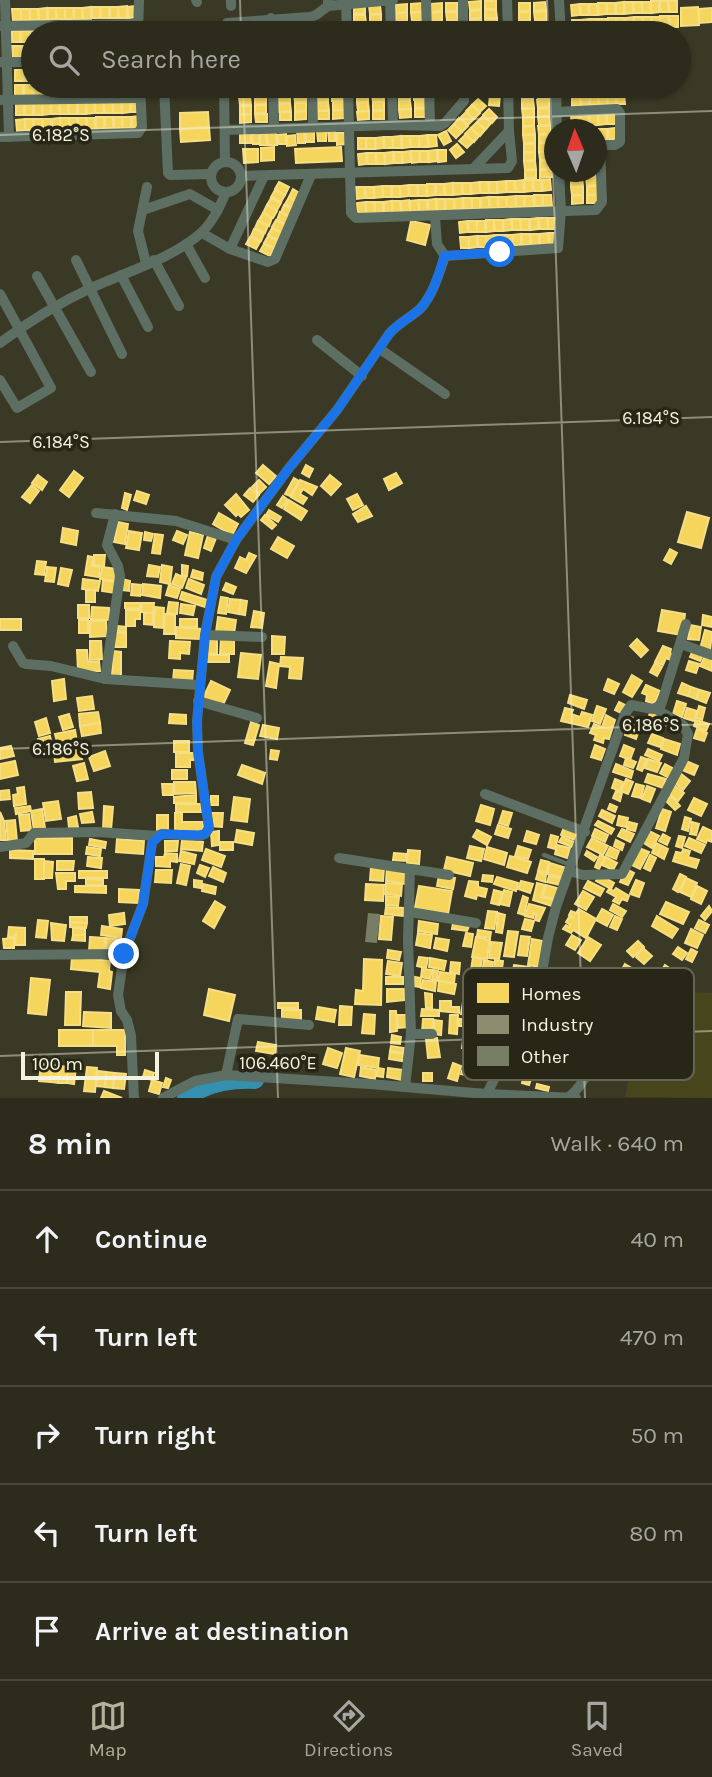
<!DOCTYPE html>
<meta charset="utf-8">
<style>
body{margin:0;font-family:Karla,sans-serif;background:#343325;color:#f1f3f6}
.compass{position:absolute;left:544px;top:119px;width:63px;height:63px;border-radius:50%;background:#2c2b1c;box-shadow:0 2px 5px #0004;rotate:358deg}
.scale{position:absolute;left:21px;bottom:18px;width:138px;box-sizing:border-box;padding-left:7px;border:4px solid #f3f3de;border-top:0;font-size:19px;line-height:24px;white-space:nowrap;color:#f3f3de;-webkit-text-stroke:5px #282717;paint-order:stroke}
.stop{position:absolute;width:21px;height:21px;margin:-16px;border:5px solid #1a73e8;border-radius:50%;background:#fff}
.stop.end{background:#1a73e8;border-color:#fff;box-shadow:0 2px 7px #0008}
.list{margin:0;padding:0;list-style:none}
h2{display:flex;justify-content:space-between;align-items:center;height:91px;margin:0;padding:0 28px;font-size:30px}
h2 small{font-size:23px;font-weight:400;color:#a6a7a3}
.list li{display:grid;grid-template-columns:46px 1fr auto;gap:21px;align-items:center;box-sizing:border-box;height:98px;padding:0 28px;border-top:2px solid #48473b}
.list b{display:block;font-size:26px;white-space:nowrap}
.list em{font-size:23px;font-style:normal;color:#a6a7a3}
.icon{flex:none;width:38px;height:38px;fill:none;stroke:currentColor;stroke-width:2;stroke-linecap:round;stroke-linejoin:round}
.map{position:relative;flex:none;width:712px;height:1098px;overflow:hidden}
.search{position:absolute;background:#2c2b1c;box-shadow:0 2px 5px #0004;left:21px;right:21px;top:21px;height:77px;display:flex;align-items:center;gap:18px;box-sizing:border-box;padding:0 24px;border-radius:38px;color:#a6a7a3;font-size:26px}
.sheet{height:581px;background:#2c2b1c}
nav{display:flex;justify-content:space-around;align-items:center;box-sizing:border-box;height:98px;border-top:2px solid #48473b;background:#2c2b1c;font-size:19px;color:#a6a7a3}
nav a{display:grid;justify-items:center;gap:4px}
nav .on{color:#b2b29d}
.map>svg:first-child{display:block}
</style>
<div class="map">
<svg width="712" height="1098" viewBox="0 0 712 1098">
<rect width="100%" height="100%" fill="#3a3925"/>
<path fill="#47451b" d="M 691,992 L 712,993 L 712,1098 L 625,1097 L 641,1023 L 674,1038 Z"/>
<g fill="#f6d55c" stroke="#f5de83" stroke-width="2">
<path d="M 481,1 L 481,9 L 470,10 L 469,2 Z"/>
<rect x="485" y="1" width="11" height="8"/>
<path d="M 651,1 L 659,1 L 659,12 L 651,13 Z"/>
<rect x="660" y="1" width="8" height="11"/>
<rect x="669" y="1" width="8" height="11"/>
<path d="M 545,2 L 546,10 L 534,11 L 534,3 Z"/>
<path d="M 624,2 L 633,2 L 633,13 L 625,14 Z"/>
<path d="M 624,2 L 624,14 L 616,14 L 616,3 Z"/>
<path d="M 633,2 L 641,2 L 642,13 L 634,13 Z"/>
<path d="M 642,2 L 650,2 L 651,13 L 643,13 Z"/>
<path d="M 422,3 L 423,12 L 411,12 L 411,4 Z"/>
<path d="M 442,3 L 442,11 L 431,12 L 431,4 Z"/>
<rect x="446" y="3" width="11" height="8"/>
<rect x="519" y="3" width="11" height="8"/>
<path d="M 598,3 L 606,3 L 607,14 L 599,15 Z"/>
<rect x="607" y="3" width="8" height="11"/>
<path d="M 407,4 L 407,12 L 396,13 L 396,5 Z"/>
<path d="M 579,4 L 580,15 L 572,16 L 571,5 Z"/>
<path d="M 580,4 L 588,4 L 589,15 L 581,15 Z"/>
<path d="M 589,4 L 597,4 L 598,15 L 590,15 Z"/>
<path d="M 380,5 L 381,14 L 370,14 L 369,6 Z"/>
<path d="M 127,6 L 127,18 L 119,18 L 118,7 Z"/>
<path d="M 136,6 L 136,17 L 128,18 L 128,7 Z"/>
<rect x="354" y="6" width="11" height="8"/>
<path d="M 91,7 L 91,19 L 83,19 L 83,8 Z"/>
<rect x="92" y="7" width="8" height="11"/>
<rect x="101" y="7" width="8" height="11"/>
<rect x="110" y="7" width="8" height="11"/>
<path d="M 698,7 L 699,25 L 681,26 L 681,8 Z"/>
<path d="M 47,8 L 47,20 L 39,20 L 39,9 Z"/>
<path d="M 48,8 L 56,8 L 56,19 L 48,20 Z"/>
<path d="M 56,8 L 65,8 L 65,19 L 57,19 Z"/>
<path d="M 65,8 L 73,8 L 74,19 L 65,19 Z"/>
<rect x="74" y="8" width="8" height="11"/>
<path d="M 712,8 L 712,22 L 699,23 L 699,9 Z"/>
<path d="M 12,9 L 21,9 L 21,20 L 13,21 Z"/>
<path d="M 21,9 L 29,9 L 30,20 L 21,20 Z"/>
<rect x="30" y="9" width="8" height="11"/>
<path d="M 481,10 L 481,18 L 470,19 L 470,11 Z"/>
<path d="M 485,10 L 496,10 L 497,18 L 485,18 Z"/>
<path d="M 546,11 L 546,19 L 535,20 L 534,12 Z"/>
<path d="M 423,12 L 423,20 L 412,21 L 411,13 Z"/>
<path d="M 442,12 L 442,20 L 431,21 L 431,13 Z"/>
<path d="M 446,12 L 457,12 L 458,20 L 447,20 Z"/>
<rect x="519" y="12" width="11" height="8"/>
<rect x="396" y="13" width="11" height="8"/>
<path d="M 381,14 L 381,22 L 370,23 L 370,15 Z"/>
<path d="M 354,15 L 365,15 L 366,23 L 354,23 Z"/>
<path d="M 660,16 L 669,16 L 669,27 L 661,28 Z"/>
<path d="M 669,16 L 678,16 L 678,27 L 670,27 Z"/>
<path d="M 633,17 L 634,29 L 626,29 L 625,18 Z"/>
<path d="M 634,17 L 642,17 L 642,28 L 634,29 Z"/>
<rect x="643" y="17" width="8" height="11"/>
<rect x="652" y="17" width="8" height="11"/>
<path d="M 608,18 L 616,18 L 616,29 L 608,30 Z"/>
<path d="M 616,18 L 624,18 L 625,29 L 617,29 Z"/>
<path d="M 481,19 L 482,27 L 470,28 L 470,20 Z"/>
<path d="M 485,19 L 497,19 L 497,27 L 486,27 Z"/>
<path d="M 589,19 L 590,30 L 581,31 L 581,20 Z"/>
<path d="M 590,19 L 598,19 L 599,30 L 590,30 Z"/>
<rect x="599" y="19" width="8" height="11"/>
<path d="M 458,20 L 458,29 L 447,29 L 447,21 Z"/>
<path d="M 546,20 L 546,28 L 535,29 L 535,21 Z"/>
<path d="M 572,20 L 580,20 L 581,31 L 572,31 Z"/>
<rect x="412" y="21" width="11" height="8"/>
<path d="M 442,21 L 443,29 L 431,30 L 431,22 Z"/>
<path d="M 519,21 L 530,21 L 531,29 L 519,29 Z"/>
<path d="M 341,22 L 341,31 L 330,31 L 330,23 Z"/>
<path d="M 396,22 L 407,22 L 408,30 L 397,30 Z"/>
<path d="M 326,23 L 326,31 L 315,32 L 314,24 Z"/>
<rect x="370" y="23" width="11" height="8"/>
<path d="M 288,24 L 288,32 L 277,33 L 276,25 Z"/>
<rect x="292" y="24" width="11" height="8"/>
<path d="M 354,24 L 366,24 L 366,32 L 355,32 Z"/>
<path d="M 252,26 L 263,26 L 264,33 L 252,33 Z"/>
<rect x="237" y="27" width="11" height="6"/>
<path d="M 497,27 L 497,33 L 486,33 L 486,28 Z"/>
<path d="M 470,28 L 482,28 L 482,33 L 471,33 Z"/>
<rect x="535" y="29" width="11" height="4"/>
<rect x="12" y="31" width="8" height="11"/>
<rect x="21" y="31" width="8" height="11"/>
<path d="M 30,31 L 38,31 L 38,33 L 33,33 L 33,42 L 30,42 Z"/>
<path d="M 12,46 L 21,46 L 21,57 L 13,58 Z"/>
<path d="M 21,46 L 29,46 L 30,57 L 22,58 Z"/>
<rect x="15" y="70" width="8" height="11"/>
<path d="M 23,70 L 31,70 L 32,81 L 24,81 Z"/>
<path d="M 15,85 L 23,85 L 23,96 L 15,97 Z"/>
<rect x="24" y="85" width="8" height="11"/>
<path d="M 33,85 L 41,86 L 41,96 L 33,96 Z"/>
<rect x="42" y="86" width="8" height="10"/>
<path d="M 50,86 L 58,86 L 59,95 L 50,96 Z"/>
<path d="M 59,86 L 67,86 L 68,95 L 59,95 Z"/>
<rect x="68" y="86" width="8" height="9"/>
<rect x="77" y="86" width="8" height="9"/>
<rect x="86" y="86" width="8" height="9"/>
<path d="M 94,86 L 102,86 L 103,94 L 95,94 Z"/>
<path d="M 103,86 L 112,86 L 112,94 L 104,94 Z"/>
<path d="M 112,86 L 120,86 L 121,94 L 113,94 Z"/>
<path d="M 121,86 L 129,86 L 129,94 L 122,94 Z"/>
<rect x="279" y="86" width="11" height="8"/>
<path d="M 294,86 L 305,86 L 306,93 L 294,94 Z"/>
<rect x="317" y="86" width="11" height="7"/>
<rect x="332" y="86" width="11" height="6"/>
<path d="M 357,86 L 368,86 L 368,93 L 357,94 Z"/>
<path d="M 372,86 L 383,86 L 384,92 L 372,93 Z"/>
<path d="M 398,86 L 410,86 L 410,91 L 399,92 Z"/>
<rect x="414" y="86" width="11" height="5"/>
<path d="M 433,86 L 445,86 L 445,90 L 434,91 Z"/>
<path d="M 522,86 L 533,86 L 533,90 L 522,91 Z"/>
<path d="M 266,87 L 266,96 L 255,96 L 254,88 Z"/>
<path d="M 449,87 L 460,87 L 461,95 L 449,95 Z"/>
<path d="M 250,88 L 250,96 L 239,97 L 239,89 Z"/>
<path d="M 445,88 L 445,96 L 434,97 L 434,89 Z"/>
<path d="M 548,90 L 549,98 L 538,99 L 537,91 Z"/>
<path d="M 425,91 L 426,99 L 414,100 L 414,92 Z"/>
<rect x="522" y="91" width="11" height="8"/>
<rect x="399" y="92" width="11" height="8"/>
<path d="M 328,93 L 328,101 L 317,102 L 317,94 Z"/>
<path d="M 332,93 L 343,93 L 344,101 L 332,101 Z"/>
<path d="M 372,93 L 384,93 L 384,101 L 373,102 Z"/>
<path d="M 616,93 L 616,104 L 608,105 L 607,94 Z"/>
<path d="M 616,93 L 624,93 L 625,104 L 617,104 Z"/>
<path d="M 290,94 L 290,103 L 279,103 L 279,95 Z"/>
<path d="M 294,94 L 306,94 L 306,102 L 295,102 Z"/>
<rect x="357" y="94" width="11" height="8"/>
<path d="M 589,94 L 589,105 L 581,106 L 581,95 Z"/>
<rect x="590" y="94" width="8" height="11"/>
<rect x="599" y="94" width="8" height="11"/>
<path d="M 490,95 L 500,95 L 499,106 L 489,105 Z"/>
<rect x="572" y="95" width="8" height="11"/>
<path d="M 266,96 L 266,104 L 255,105 L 255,97 Z"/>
<path d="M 239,97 L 250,97 L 251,105 L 240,105 Z"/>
<path d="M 478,99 L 486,106 L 480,112 L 472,105 Z"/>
<path d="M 549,99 L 549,107 L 538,108 L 537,100 Z"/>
<rect x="415" y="100" width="11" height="8"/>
<path d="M 522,100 L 533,100 L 534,108 L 522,108 Z"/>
<path d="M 121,101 L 122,113 L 113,113 L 113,102 Z"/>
<path d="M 122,101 L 130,101 L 130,112 L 122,113 Z"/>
<rect x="131" y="101" width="8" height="11"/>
<path d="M 344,101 L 344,110 L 333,110 L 333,102 Z"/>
<path d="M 399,101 L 410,101 L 411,109 L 399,109 Z"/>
<path d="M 86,102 L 86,114 L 78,114 L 78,103 Z"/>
<path d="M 86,102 L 94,102 L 95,113 L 87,114 Z"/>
<path d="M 95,102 L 103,102 L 104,113 L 95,113 Z"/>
<path d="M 104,102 L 112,102 L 113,113 L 105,113 Z"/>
<path d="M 328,102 L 329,110 L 317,111 L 317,103 Z"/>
<path d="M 368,102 L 369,111 L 358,111 L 357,103 Z"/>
<rect x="373" y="102" width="11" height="8"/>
<path d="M 42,103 L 50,103 L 51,114 L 43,115 Z"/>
<path d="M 42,103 L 42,115 L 34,115 L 34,104 Z"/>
<path d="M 51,103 L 59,103 L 60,114 L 51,114 Z"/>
<rect x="60" y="103" width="8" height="11"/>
<rect x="69" y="103" width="8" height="11"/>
<path d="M 290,103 L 291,111 L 279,112 L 279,104 Z"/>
<rect x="295" y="103" width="11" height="8"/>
<rect x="16" y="104" width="8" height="11"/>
<rect x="25" y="104" width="8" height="11"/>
<rect x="255" y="105" width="11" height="8"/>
<path d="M 472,105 L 480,113 L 474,119 L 466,111 Z"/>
<rect x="240" y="106" width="11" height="8"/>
<path d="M 549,108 L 549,116 L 538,116 L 538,109 Z"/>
<path d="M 411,109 L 411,117 L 400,118 L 399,110 Z"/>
<rect x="415" y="109" width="11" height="8"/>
<path d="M 489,109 L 497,117 L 492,123 L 483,115 Z"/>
<path d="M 522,109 L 534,109 L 534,117 L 523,117 Z"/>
<path d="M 344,110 L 344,118 L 333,119 L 333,111 Z"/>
<path d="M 306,111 L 306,119 L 295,120 L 295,112 Z"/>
<path d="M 317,111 L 329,111 L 329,119 L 318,119 Z"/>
<path d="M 369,111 L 369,119 L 358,120 L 357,112 Z"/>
<rect x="373" y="111" width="11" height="8"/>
<path d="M 208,112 L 209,127 L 180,129 L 180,113 Z"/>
<rect x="280" y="112" width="11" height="8"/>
<path d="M 466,112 L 474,119 L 468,125 L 460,118 Z"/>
<path d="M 606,113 L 607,124 L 599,125 L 598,114 Z"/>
<path d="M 607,113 L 615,113 L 616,124 L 607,124 Z"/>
<path d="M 251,114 L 251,122 L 240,123 L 240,115 Z"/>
<path d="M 255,114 L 267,114 L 267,122 L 256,122 Z"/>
<path d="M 579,114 L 580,125 L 572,126 L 571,115 Z"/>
<path d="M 580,114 L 588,114 L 589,125 L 581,125 Z"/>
<path d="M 589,114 L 598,114 L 598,125 L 590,125 Z"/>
<path d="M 140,116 L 140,127 L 132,128 L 132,117 Z"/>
<path d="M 483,116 L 491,123 L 486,129 L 477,122 Z"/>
<path d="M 96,117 L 104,117 L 104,128 L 96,129 Z"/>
<rect x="105" y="117" width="8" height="11"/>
<rect x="114" y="117" width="8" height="11"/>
<path d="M 122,117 L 131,117 L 131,128 L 123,128 Z"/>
<path d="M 534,117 L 534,126 L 523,126 L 523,118 Z"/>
<path d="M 538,117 L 549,117 L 550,125 L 539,125 Z"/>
<path d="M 60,118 L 69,118 L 69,129 L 61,129 Z"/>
<path d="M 60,118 L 60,129 L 52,130 L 52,119 Z"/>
<path d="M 69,118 L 77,118 L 78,129 L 70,129 Z"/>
<rect x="78" y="118" width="8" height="11"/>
<rect x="87" y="118" width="8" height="11"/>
<path d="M 459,118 L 468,126 L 462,132 L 454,124 Z"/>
<path d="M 25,119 L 33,119 L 34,130 L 26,130 Z"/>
<path d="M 25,119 L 25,130 L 17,131 L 16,120 Z"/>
<rect x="34" y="119" width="8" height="11"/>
<rect x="43" y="119" width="8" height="11"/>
<path d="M 477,122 L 485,130 L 480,136 L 471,128 Z"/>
<path d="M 454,124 L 462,132 L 456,138 L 448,130 Z"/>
<path d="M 534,126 L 535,134 L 523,135 L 523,127 Z"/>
<path d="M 538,126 L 550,126 L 550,134 L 539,134 Z"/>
<path d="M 209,127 L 210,140 L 181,142 L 180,129 Z"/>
<path d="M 471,128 L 479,136 L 474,142 L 465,134 Z"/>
<path d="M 616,128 L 616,139 L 608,140 L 608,129 Z"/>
<rect x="599" y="129" width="8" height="11"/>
<path d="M 297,131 L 304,131 L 305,143 L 298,143 Z"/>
<path d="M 314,131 L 314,142 L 306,142 L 306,132 Z"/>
<path d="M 317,131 L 326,131 L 326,141 L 318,141 Z"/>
<path d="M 328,131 L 335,131 L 335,141 L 329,141 Z"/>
<path d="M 446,131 L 451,141 L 444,145 L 438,135 Z"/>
<path d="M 267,133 L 276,133 L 277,145 L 268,145 Z"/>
<path d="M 337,133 L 345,133 L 346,144 L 337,145 Z"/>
<rect x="240" y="134" width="11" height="9"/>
<path d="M 252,134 L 259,134 L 259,144 L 253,144 Z"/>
<path d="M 260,134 L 266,134 L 267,145 L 260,145 Z"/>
<path d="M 286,134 L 286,144 L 278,144 L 278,135 Z"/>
<path d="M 550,134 L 550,142 L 539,143 L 539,135 Z"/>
<path d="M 295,135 L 296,145 L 287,146 L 287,136 Z"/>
<path d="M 427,135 L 428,147 L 420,147 L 419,136 Z"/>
<path d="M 428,135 L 436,135 L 437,146 L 429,147 Z"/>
<path d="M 465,135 L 473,142 L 467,148 L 459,141 Z"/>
<path d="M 523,135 L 535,135 L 535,143 L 524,143 Z"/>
<path d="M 401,136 L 401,148 L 393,148 L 393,137 Z"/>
<path d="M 402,136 L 410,136 L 410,147 L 402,148 Z"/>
<path d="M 410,136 L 419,136 L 419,147 L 411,147 Z"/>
<path d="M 383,137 L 384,148 L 376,149 L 375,138 Z"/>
<path d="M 384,137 L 392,137 L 393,148 L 384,148 Z"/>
<rect x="358" y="138" width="8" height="11"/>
<path d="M 366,138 L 375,138 L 375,149 L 367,149 Z"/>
<path d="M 539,143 L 550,143 L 551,151 L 539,152 Z"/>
<path d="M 457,144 L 464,152 L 456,158 L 450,150 Z"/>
<rect x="524" y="144" width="11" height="8"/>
<path d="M 274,147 L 274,160 L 261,161 L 261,148 Z"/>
<path d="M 341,147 L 342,161 L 296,163 L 295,149 Z"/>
<path d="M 243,149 L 258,149 L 258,162 L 244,163 Z"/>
<path d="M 437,150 L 437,161 L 429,162 L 429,151 Z"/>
<path d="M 438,150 L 446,150 L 446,161 L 438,162 Z"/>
<path d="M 410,151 L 411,162 L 403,163 L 402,152 Z"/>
<path d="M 411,151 L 419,151 L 420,162 L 412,163 Z"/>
<rect x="420" y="151" width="8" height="11"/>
<path d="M 393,152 L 393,163 L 385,164 L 385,153 Z"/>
<rect x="394" y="152" width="8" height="11"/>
<path d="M 535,152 L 535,160 L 524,161 L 524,153 Z"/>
<path d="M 539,152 L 551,152 L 551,160 L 540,160 Z"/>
<path d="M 366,153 L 367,164 L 359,165 L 358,154 Z"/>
<path d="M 367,153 L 375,153 L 376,164 L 368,164 Z"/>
<path d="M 376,153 L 384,153 L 385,164 L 377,164 Z"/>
<path d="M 551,160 L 551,168 L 540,169 L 540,161 Z"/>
<path d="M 524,161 L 535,161 L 536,169 L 525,170 Z"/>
<path d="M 551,169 L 552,177 L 540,178 L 540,170 Z"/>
<rect x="525" y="170" width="11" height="8"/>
<path d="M 571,172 L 582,172 L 582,177 L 571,178 Z"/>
<path d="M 586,172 L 596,172 L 598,177 L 586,177 Z"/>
<path d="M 598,177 L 598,185 L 587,186 L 586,178 Z"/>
<path d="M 571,178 L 582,178 L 583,186 L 571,187 Z"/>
<path d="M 550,179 L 551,190 L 543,191 L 542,180 Z"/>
<path d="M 523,180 L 524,192 L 516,192 L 515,181 Z"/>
<path d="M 524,180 L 532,180 L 533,191 L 525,192 Z"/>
<path d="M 533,180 L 541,180 L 542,191 L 534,191 Z"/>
<path d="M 506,181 L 514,181 L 515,192 L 507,192 Z"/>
<path d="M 506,181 L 506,192 L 498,193 L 497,182 Z"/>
<path d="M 279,182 L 289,187 L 285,195 L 275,189 Z"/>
<path d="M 479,182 L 480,193 L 472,194 L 471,183 Z"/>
<path d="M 480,182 L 488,182 L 489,193 L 480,193 Z"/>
<rect x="489" y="182" width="8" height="11"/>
<path d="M 453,183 L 462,183 L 462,194 L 454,195 Z"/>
<path d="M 453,183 L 453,195 L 445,195 L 445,184 Z"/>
<path d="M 462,183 L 470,183 L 471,194 L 463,194 Z"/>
<path d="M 427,184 L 435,184 L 435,195 L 427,196 Z"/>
<rect x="436" y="184" width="8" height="11"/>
<path d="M 408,185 L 409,196 L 401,197 L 400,186 Z"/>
<path d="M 409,185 L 417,185 L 418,196 L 410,196 Z"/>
<path d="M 418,185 L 426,185 L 427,196 L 418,196 Z"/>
<path d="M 382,186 L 383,197 L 374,198 L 374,187 Z"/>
<rect x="383" y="186" width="8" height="11"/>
<rect x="392" y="186" width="8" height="11"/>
<path d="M 587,186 L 598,186 L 598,194 L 587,195 Z"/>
<path d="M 356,187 L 364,187 L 365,198 L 357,199 Z"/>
<path d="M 365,187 L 373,187 L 374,198 L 366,198 Z"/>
<path d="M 571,187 L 583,187 L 583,195 L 572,195 Z"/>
<path d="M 293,189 L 303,195 L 299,202 L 289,197 Z"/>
<path d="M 275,190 L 285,195 L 281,202 L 271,197 Z"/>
<path d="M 534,195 L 542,195 L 543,206 L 535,206 Z"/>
<path d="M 543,195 L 551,195 L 552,206 L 543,206 Z"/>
<path d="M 583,195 L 583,203 L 572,204 L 572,196 Z"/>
<path d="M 587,195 L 598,195 L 599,203 L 587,203 Z"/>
<path d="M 515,196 L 516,207 L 507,208 L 507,197 Z"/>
<rect x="516" y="196" width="8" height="11"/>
<path d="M 525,196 L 533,196 L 534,207 L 525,207 Z"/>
<path d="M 289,197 L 298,202 L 295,209 L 285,204 Z"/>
<path d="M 489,197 L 498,197 L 498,208 L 490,208 Z"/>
<path d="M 489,197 L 489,208 L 481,209 L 481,198 Z"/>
<path d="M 498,197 L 506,197 L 507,208 L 499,208 Z"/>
<path d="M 271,198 L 281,203 L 277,210 L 267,205 Z"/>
<path d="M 462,198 L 463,209 L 455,210 L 454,199 Z"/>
<path d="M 463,198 L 471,198 L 472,209 L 464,209 Z"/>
<rect x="472" y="198" width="8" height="11"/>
<path d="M 436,199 L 436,211 L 428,211 L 428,200 Z"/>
<path d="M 437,199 L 445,199 L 445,210 L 437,211 Z"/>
<path d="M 445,199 L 454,199 L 454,210 L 446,210 Z"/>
<path d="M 409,200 L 410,212 L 402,212 L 401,201 Z"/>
<path d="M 418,200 L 419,211 L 410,212 L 410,201 Z"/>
<rect x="419" y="200" width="8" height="11"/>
<path d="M 392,201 L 392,212 L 384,213 L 384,202 Z"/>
<path d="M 392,201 L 400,201 L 401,212 L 393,212 Z"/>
<path d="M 365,202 L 366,213 L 358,214 L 357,203 Z"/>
<path d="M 366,202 L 374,202 L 375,213 L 366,213 Z"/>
<rect x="375" y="202" width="8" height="11"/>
<path d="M 267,205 L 277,211 L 273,218 L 263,213 Z"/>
<path d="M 284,205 L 294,210 L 291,217 L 281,212 Z"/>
<path d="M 280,212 L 290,218 L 287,225 L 277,220 Z"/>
<path d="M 263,213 L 272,218 L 269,226 L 259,220 Z"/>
<path d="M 538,218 L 538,229 L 530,230 L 530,219 Z"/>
<path d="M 539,218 L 547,218 L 548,229 L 540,229 Z"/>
<path d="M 548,218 L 556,218 L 557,229 L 548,229 Z"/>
<path d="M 511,219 L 512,230 L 504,231 L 503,220 Z"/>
<path d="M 512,219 L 520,219 L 521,230 L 512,230 Z"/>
<rect x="521" y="219" width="8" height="11"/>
<path d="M 276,220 L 286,225 L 282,233 L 272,227 Z"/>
<path d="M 486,220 L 494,220 L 494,231 L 486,232 Z"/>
<path d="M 494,220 L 503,220 L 503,231 L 495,231 Z"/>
<path d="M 258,221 L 268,226 L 265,233 L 255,228 Z"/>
<path d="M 411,221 L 430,225 L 425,245 L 407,240 Z"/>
<path d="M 467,221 L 468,232 L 460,233 L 459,222 Z"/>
<path d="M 468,221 L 476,221 L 477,232 L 469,232 Z"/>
<rect x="477" y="221" width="8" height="11"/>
<path d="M 272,228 L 282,233 L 278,240 L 268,235 Z"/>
<path d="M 254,229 L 264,234 L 261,241 L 251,236 Z"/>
<path d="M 548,233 L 549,244 L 540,245 L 540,234 Z"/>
<rect x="549" y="233" width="8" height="11"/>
<path d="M 521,234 L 521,245 L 513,246 L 513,235 Z"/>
<rect x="522" y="234" width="8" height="11"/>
<rect x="531" y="234" width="8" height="11"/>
<path d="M 494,235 L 495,247 L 487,247 L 486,236 Z"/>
<path d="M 495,235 L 503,235 L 504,246 L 496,247 Z"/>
<path d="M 504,235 L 512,235 L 513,246 L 505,246 Z"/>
<path d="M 268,236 L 278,241 L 274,248 L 264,243 Z"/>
<path d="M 477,236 L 477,247 L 469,248 L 469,237 Z"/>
<rect x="478" y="236" width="8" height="11"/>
<path d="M 250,237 L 260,242 L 256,249 L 246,244 Z"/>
<path d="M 460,237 L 468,237 L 469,248 L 461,248 Z"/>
<path d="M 264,244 L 274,249 L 270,256 L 260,251 Z"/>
<path d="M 263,465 L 276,476 L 269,484 L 256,473 Z"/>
<path d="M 306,465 L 313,469 L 309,477 L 302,473 Z"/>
<path d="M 74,471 L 83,478 L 69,497 L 60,490 Z"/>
<path d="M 396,473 L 402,483 L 389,490 L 384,479 Z"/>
<path d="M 38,475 L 47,482 L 42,490 L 32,483 Z"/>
<path d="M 330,475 L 341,484 L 331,495 L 321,486 Z"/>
<path d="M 294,478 L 299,481 L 290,496 L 285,494 Z"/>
<path d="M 259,480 L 266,487 L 259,494 L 252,487 Z"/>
<path d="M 300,480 L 317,487 L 312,495 L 303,489 L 300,494 L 307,498 L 303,504 L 291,497 Z"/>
<path d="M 32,485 L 39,491 L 30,503 L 22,497 Z"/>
<path d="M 250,488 L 259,495 L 253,502 L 244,495 Z"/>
<path d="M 137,491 L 149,495 L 146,504 L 134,500 Z"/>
<path d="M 125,493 L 131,495 L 127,510 L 122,508 Z"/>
<path d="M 236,494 L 249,510 L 241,517 L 238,514 L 236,516 L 225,505 Z"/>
<path d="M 357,494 L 363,505 L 353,510 L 347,499 Z"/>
<path d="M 283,496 L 288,500 L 282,508 L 277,505 Z"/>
<path d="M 289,500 L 307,511 L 301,520 L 284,509 Z"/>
<path d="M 366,506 L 372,516 L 358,522 L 353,514 Z"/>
<path d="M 269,510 L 281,517 L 278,522 L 266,515 Z"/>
<path d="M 687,512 L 709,518 L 701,548 L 678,542 Z"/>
<path d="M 219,513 L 238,524 L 232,535 L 213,524 Z"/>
<path d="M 265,515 L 276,525 L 272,529 L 261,520 Z"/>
<path d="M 118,522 L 128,524 L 125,544 L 114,542 Z"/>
<path d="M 63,528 L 78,531 L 76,545 L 61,542 Z"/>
<path d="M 129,531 L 142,533 L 139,550 L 126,548 Z"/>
<path d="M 177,531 L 187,535 L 183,544 L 173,540 Z"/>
<path d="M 145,532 L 153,534 L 151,541 L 144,540 Z"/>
<path d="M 190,532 L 203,535 L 198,558 L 185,555 Z"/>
<path d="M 155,534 L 163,535 L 160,554 L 152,553 Z"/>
<path d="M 208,535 L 216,538 L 211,551 L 204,548 Z"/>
<path d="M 278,537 L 294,546 L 287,558 L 271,549 Z"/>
<path d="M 670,549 L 677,553 L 671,564 L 664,560 Z"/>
<path d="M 249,553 L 256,556 L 246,573 L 235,568 L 240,557 L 246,560 Z"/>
<path d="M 94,555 L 105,555 L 104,566 L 94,565 Z"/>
<path d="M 88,556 L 93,557 L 92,566 L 100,567 L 99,577 L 85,575 Z"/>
<path d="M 37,561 L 46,562 L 44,575 L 35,574 Z"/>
<path d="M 149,565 L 160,567 L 158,577 L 147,576 Z"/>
<path d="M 162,565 L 172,567 L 170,584 L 160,582 Z"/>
<path d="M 182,565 L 188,566 L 187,576 L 182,576 Z"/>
<path d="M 47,567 L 56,568 L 54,582 L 45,581 Z"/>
<path d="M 102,567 L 118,569 L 116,581 L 100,579 Z"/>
<path d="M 61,568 L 72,570 L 68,586 L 58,584 Z"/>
<path d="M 193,570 L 203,573 L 202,580 L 191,577 Z"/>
<path d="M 176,574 L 186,578 L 182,588 L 172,584 Z"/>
<path d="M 83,579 L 100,581 L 98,591 L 82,589 Z"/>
<path d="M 122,579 L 130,581 L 129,591 L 121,590 Z"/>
<path d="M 189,579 L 204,585 L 201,594 L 186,588 Z"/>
<path d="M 103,580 L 117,582 L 116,593 L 102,591 Z"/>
<path d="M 226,583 L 236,587 L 233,594 L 223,590 Z"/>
<path d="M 132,584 L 141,585 L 140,596 L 131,595 Z"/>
<path d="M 143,584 L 161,586 L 160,598 L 142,595 Z"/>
<path d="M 169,585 L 180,589 L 177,598 L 166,595 Z"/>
<rect x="86" y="590" width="9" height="12"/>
<path d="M 182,592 L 207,600 L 205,607 L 180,599 Z"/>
<path d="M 221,597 L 228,598 L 226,614 L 218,613 Z"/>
<path d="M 230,599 L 241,600 L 239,614 L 228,612 Z"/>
<path d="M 241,600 L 247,601 L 245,615 L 239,614 Z"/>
<path d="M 169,602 L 178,603 L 177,614 L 167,613 Z"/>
<path d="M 125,603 L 140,603 L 140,609 L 125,608 Z"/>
<path d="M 142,603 L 154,603 L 153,613 L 141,612 Z"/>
<path d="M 181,604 L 195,606 L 193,615 L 180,613 Z"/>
<rect x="78" y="605" width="11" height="13"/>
<path d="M 92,607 L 109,608 L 109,620 L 91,619 Z"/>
<path d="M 155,607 L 164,608 L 163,628 L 154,627 Z"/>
<path d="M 126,610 L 140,610 L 140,619 L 135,619 L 135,626 L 126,626 Z"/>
<path d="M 662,610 L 685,614 L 682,635 L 658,631 Z"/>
<path d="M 254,611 L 264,613 L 262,628 L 251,627 Z"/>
<path d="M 144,613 L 153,613 L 153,625 L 144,624 Z"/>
<path d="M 165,614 L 175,615 L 175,634 L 164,634 Z"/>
<path d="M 703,615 L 712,617 L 712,627 L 702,625 Z"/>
<path d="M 218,617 L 236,620 L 234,634 L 216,632 Z"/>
<rect x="0" y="619" width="21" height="11"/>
<rect x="180" y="619" width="17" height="8"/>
<rect x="79" y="620" width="9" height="13"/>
<path d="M 90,621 L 106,621 L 107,636 L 90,637 Z"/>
<path d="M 690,625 L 701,627 L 699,640 L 688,639 Z"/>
<path d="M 118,626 L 126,627 L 126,632 L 118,632 Z"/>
<path d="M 176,627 L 201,629 L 200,639 L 176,638 Z"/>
<path d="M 705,630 L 712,632 L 710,651 L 700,649 Z"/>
<rect x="115" y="633" width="11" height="14"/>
<path d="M 272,636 L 285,637 L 284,654 L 272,654 Z"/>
<path d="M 221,638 L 234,638 L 234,654 L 220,654 Z"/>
<path d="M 637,639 L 648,650 L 641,657 L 630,646 Z"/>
<path d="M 208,640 L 217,640 L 217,654 L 207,653 Z"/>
<path d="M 90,641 L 101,641 L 102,659 L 90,660 Z"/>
<path d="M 170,641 L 190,642 L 189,654 L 180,653 L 180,659 L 169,658 Z"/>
<path d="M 663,646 L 671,649 L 670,653 L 675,656 L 673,661 L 666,658 L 663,665 L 655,662 Z"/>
<path d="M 77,650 L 87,650 L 88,662 L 99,661 L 100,671 L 78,671 Z"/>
<path d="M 693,650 L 703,655 L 700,661 L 690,657 Z"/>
<path d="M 113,651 L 121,652 L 121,677 L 112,677 Z"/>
<path d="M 241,653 L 261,655 L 258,679 L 238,677 Z"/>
<rect x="207" y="655" width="22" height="7"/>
<path d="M 705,656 L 712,659 L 712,671 L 700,666 Z"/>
<path d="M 281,657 L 303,658 L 301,679 L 289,678 L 290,667 L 280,666 Z"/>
<path d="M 689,661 L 699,664 L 696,673 L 686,670 Z"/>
<path d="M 270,662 L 279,664 L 276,688 L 266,686 Z"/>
<path d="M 655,663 L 662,667 L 657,676 L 650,672 Z"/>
<path d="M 174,670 L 193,671 L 192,682 L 173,681 Z"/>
<path d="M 632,675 L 642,681 L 632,697 L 623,692 Z"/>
<path d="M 64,679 L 66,699 L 54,701 L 52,681 Z"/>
<path d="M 608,679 L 619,684 L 614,694 L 604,690 Z"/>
<path d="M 211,681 L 230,690 L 222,707 L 203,698 Z"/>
<path d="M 682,683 L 691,687 L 688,696 L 678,693 Z"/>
<path d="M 646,685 L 660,691 L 654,704 L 646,701 L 647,695 L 642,693 Z"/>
<path d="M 691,687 L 700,690 L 696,699 L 688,696 Z"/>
<path d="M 700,690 L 710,693 L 706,703 L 696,699 Z"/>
<path d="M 570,695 L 587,700 L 584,709 L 568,703 Z"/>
<path d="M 92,696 L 94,709 L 79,711 L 77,698 Z"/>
<path d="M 677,701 L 686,704 L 682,717 L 673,714 Z"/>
<path d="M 619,702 L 625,705 L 621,713 L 615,710 Z"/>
<path d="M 597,706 L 606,709 L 600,724 L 592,721 Z"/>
<path d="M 699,706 L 705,708 L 702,720 L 696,718 Z"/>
<path d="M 565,708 L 573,710 L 571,714 L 580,717 L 582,712 L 592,715 L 588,727 L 561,721 Z"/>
<path d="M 687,708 L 697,711 L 694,721 L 684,718 Z"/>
<path d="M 651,711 L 659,715 L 654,725 L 646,722 Z"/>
<path d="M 98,712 L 100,723 L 80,726 L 79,714 Z"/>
<path d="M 69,714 L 73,727 L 63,730 L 59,717 Z"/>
<path d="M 170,714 L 186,715 L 186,724 L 169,723 Z"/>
<path d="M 606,715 L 615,720 L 609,739 L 604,738 L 603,743 L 594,740 L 596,735 L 590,733 L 594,724 L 602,727 Z"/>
<path d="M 631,717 L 642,721 L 636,739 L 625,735 Z"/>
<path d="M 46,718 L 50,733 L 39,736 L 35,722 Z"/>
<path d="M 696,720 L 709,724 L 706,731 L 694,726 Z"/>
<path d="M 251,722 L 259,725 L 253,745 L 245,743 Z"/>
<path d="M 100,723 L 101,733 L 82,736 L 80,726 Z"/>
<path d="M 263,725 L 279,728 L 277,739 L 260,736 Z"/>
<path d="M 697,729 L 707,733 L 704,741 L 694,738 Z"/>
<path d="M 75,730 L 77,742 L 58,746 L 55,734 Z"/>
<path d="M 652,734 L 663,738 L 660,747 L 648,743 Z"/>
<path d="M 50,736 L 53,750 L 42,753 L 38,739 Z"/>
<path d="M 664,739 L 680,744 L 677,755 L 661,749 Z"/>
<rect x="174" y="741" width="15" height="11"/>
<path d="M 80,745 L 82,759 L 55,762 L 54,749 Z"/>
<path d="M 595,745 L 605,749 L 601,760 L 591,757 Z"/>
<path d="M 624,745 L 634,749 L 630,760 L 620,756 Z"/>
<path d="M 11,746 L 14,756 L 0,759 L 0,748 Z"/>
<path d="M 648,749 L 662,755 L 659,761 L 645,755 Z"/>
<path d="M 271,750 L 279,751 L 277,760 L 270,759 Z"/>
<path d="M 105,751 L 110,766 L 94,771 L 89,757 Z"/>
<path d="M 176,753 L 195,753 L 194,760 L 190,760 L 190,767 L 176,767 Z"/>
<path d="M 641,757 L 647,759 L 642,771 L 637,769 Z"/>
<path d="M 626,758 L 636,762 L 633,768 L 624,765 Z"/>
<path d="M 648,759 L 661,763 L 657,772 L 645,768 Z"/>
<path d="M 15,761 L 18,775 L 0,779 L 0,764 Z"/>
<path d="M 686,761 L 698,766 L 694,775 L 682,770 Z"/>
<path d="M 84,763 L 88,779 L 77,781 L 73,766 Z"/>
<path d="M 616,764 L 633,771 L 631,778 L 613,772 Z"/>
<path d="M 665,764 L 674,769 L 669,778 L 660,773 Z"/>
<path d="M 242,765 L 265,773 L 262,784 L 238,775 Z"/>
<rect x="172" y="770" width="15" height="9"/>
<path d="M 680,773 L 690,781 L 683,790 L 674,782 Z"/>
<path d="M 648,774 L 666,779 L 663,788 L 645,782 Z"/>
<path d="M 615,779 L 623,782 L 620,791 L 612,788 Z"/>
<path d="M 626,779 L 633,782 L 628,794 L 621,791 Z"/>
<path d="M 174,782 L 195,782 L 196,793 L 174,794 Z"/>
<path d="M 162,784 L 173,784 L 173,795 L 163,795 Z"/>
<path d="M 636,784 L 644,786 L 641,798 L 632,796 Z"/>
<path d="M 674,785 L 684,793 L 678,801 L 668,793 Z"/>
<path d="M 647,786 L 655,789 L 650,802 L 642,799 Z"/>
<path d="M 24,787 L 26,804 L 14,806 L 13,795 L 18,794 L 17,788 Z"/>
<path d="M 9,790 L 10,799 L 0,800 L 0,791 Z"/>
<path d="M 616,791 L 622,793 L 620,801 L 613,798 Z"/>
<path d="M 91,792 L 93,808 L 79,809 L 78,793 Z"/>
<path d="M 196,795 L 196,803 L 174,803 L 174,797 Z"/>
<rect x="211" y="796" width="7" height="9"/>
<path d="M 671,796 L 680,806 L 675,810 L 666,801 Z"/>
<path d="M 234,797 L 250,799 L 247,822 L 231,820 Z"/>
<path d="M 694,798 L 707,804 L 701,816 L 688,810 Z"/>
<path d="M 58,801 L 61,819 L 46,821 L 43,803 Z"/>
<rect x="176" y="804" width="25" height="8"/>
<path d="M 610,804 L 617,807 L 615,812 L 608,809 Z"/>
<path d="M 481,805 L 494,809 L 490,825 L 476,821 Z"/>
<path d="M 30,806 L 31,811 L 16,814 L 15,808 Z"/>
<path d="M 104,806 L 113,807 L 111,830 L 103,830 Z"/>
<path d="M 42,809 L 45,828 L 34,830 L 31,811 Z"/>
<path d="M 662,809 L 671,812 L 665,831 L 656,828 Z"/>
<path d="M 602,810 L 615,816 L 612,823 L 599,816 Z"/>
<path d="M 503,811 L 512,813 L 508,826 L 499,823 Z"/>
<path d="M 0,812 L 4,821 L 6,840 L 0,840 Z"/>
<path d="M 92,812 L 94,822 L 82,823 L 80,814 Z"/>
<path d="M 175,813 L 182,813 L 182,822 L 203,822 L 203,832 L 175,833 Z"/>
<path d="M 211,813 L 223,813 L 222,827 L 210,826 Z"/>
<path d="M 29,814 L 31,830 L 21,831 L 19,815 Z"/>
<rect x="157" y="815" width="11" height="15"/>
<path d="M 76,816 L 78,827 L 69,828 L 68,818 Z"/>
<path d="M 619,816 L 628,818 L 626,827 L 617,825 Z"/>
<path d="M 685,817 L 691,819 L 688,831 L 682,829 Z"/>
<path d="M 15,820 L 17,841 L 8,842 L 6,821 Z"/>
<path d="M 598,821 L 614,829 L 611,834 L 595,825 Z"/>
<path d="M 629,822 L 637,824 L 635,831 L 627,829 Z"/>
<path d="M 692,822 L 699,824 L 696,835 L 690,834 Z"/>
<path d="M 498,825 L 511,829 L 508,838 L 495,834 Z"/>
<path d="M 564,827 L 578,833 L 575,840 L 561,835 Z"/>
<path d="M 703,827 L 712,831 L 712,842 L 707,840 L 706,843 L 697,839 Z"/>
<path d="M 595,829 L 608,835 L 605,842 L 592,836 Z"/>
<path d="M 622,829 L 634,834 L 630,842 L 618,836 Z"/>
<path d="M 237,830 L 254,833 L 252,845 L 235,842 Z"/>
<path d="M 477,830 L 491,837 L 487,845 L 473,837 Z"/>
<path d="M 219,831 L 219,845 L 212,846 L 211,832 Z"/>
<path d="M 527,831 L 539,835 L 536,844 L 524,841 Z"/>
<path d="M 649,831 L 659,836 L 652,848 L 642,842 Z"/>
<path d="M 663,834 L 670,838 L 667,845 L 659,841 Z"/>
<path d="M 551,835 L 558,837 L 555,849 L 548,847 Z"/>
<path d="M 679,836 L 685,837 L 682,848 L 676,846 Z"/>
<path d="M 562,837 L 574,842 L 572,847 L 559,842 Z"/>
<rect x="35" y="838" width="37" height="16"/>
<path d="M 592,838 L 608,846 L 603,855 L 587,847 Z"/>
<path d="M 689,838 L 705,845 L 701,853 L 685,846 Z"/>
<path d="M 90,839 L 106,842 L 105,848 L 89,845 Z"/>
<path d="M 117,839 L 144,841 L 143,854 L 116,852 Z"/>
<path d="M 182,840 L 203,842 L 202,851 L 181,849 Z"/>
<path d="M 616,840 L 624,844 L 622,850 L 614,846 Z"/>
<path d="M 165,841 L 178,841 L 177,851 L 165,851 Z"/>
<rect x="220" y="842" width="13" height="8"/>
<path d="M 656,843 L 662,846 L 657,855 L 652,853 Z"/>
<path d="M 557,845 L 570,848 L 567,858 L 555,854 Z"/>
<path d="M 470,846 L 484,849 L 481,861 L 467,858 Z"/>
<path d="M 518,846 L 531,850 L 528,859 L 515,856 Z"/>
<path d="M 662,846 L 668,849 L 664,859 L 657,855 Z"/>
<path d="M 87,847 L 101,849 L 100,856 L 86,854 Z"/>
<path d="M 487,847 L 507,853 L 504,865 L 484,859 Z"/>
<path d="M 610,847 L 619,851 L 616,859 L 606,855 Z"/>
<path d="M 639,848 L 649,852 L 640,869 L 630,864 Z"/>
<path d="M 206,849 L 225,856 L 221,867 L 202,860 Z"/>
<path d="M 683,849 L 690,851 L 688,857 L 699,860 L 696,868 L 673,861 L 676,852 L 682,853 Z"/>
<path d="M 10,850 L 33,851 L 33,859 L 10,858 Z"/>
<path d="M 408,850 L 420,851 L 419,864 L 407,863 Z"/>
<path d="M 181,851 L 196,855 L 194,864 L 179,861 Z"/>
<path d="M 587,851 L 597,857 L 594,861 L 585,855 Z"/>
<path d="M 165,853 L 177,854 L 177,862 L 170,861 L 170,867 L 156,866 L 156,857 L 164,857 Z"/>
<path d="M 394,853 L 406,854 L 406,861 L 393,860 Z"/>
<path d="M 600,855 L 605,857 L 599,869 L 595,867 Z"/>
<path d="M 650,855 L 656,858 L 650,871 L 644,868 Z"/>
<path d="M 510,856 L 531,862 L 527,873 L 507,867 Z"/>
<path d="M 88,857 L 102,858 L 101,868 L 87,866 Z"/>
<path d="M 447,857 L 473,863 L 470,876 L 444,870 Z"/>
<path d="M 606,857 L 617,863 L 613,870 L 602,865 Z"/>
<rect x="35" y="859" width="9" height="20"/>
<path d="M 541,860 L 549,862 L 546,873 L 538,871 Z"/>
<path d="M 44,861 L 53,862 L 52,878 L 44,878 Z"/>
<path d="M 57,861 L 74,861 L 73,870 L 57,870 Z"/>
<path d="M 550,863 L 566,868 L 563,878 L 547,874 Z"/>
<path d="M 181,864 L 190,866 L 186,885 L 177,883 Z"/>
<path d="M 200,865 L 209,868 L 205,877 L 197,873 Z"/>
<path d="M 213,867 L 226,873 L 223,882 L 209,876 Z"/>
<path d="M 371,867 L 384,868 L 383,881 L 370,880 Z"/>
<path d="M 387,868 L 400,869 L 400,873 L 406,874 L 406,884 L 386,881 Z"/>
<path d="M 626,869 L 634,873 L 628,885 L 620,882 Z"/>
<path d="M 156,870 L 172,870 L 171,883 L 155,882 Z"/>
<rect x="79" y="871" width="28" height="7"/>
<path d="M 538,872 L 546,875 L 545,882 L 536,879 Z"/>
<path d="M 56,873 L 75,873 L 75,881 L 66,881 L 66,889 L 58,889 Z"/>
<path d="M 680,874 L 686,877 L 678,892 L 673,889 Z"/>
<path d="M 439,875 L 455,878 L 453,889 L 437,886 Z"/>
<path d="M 483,875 L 493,876 L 492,882 L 482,881 Z"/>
<path d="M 600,875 L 614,883 L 611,889 L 596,881 Z"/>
<path d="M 549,876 L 562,879 L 560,885 L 547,882 Z"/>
<path d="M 497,877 L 518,883 L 516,891 L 494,884 Z"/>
<path d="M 686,878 L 697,883 L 691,897 L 680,892 Z"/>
<path d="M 86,879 L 103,880 L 103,885 L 86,885 Z"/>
<path d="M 194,880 L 202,881 L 201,888 L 194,887 Z"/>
<path d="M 636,880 L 644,883 L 639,897 L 630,894 Z"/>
<path d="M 469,881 L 478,882 L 478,887 L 487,889 L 485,897 L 477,895 L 476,899 L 465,896 Z"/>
<path d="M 521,881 L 533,884 L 530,893 L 518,889 Z"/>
<path d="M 588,881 L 604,889 L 600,896 L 584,888 Z"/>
<path d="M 386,883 L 402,884 L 401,896 L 385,894 Z"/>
<path d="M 537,883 L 545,885 L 541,897 L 554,900 L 552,906 L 533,900 Z"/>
<path d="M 203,884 L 216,887 L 215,894 L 202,891 Z"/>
<path d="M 366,884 L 384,885 L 383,901 L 365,900 Z"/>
<path d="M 546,885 L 560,889 L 557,900 L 543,896 Z"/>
<path d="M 75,886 L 106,886 L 106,893 L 75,892 Z"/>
<path d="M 419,886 L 452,891 L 448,914 L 415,908 Z"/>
<path d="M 697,886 L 707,891 L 701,904 L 691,899 Z"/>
<path d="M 616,888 L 629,896 L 627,901 L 622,899 L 619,904 L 613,901 L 616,897 L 607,892 L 609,889 L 614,891 Z"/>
<path d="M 119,889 L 139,890 L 138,903 L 119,902 Z"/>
<path d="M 494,890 L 502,892 L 499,905 L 491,903 Z"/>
<path d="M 504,890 L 512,892 L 509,906 L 500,904 Z"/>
<path d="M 583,891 L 594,897 L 586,910 L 575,904 Z"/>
<path d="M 386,896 L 399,897 L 398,906 L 386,905 Z"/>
<path d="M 523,896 L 528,898 L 524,915 L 518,913 Z"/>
<path d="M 215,901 L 225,907 L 214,928 L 203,921 Z"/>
<path d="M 666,902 L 689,912 L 683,924 L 660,914 Z"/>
<path d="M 529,904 L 545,908 L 539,921 L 535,920 L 536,914 L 534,913 L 533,918 L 525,916 Z"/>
<path d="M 613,904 L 626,911 L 622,917 L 610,910 Z"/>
<path d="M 709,906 L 712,911 L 705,920 L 701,916 Z"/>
<path d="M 386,907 L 404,908 L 403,916 L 385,914 Z"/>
<path d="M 579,909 L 596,919 L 586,938 L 573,930 L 571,933 L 563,929 L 566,925 L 569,927 L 570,925 L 566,922 L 569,917 L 574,918 L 569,915 L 571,911 L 576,913 Z"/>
<path d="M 602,909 L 613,915 L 607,926 L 596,920 Z"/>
<path d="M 488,911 L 497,912 L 494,929 L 485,928 Z"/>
<path d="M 124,913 L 125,924 L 110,926 L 109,915 Z"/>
<path d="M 498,913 L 505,915 L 502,933 L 496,932 Z"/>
<path d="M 381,916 L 393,917 L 391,940 L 379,939 Z"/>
<path d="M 615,916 L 622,919 L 617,930 L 610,927 Z"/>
<path d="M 657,916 L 678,929 L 672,938 L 652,926 Z"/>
<path d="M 70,917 L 87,917 L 87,923 L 70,922 Z"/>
<path d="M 525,919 L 534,921 L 531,931 L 522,929 Z"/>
<path d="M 38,920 L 48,921 L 46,938 L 36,937 Z"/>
<path d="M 699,920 L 709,925 L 705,933 L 695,928 Z"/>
<path d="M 419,921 L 438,924 L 437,934 L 418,931 Z"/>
<path d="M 70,922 L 87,923 L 86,928 L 70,927 Z"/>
<path d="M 51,923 L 66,925 L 64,941 L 52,940 Z"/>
<path d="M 453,923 L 469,926 L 467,931 L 452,929 Z"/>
<path d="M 102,926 L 122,929 L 121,938 L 101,935 Z"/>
<path d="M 9,927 L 25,928 L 25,945 L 15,945 L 16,933 L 14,937 L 8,937 Z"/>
<path d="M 73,928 L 85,929 L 85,935 L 73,935 Z"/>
<path d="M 691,929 L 703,935 L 697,948 L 685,943 Z"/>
<path d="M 478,930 L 491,932 L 490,938 L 477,936 Z"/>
<path d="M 508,931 L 518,932 L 514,957 L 504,956 Z"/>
<path d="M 418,933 L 432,935 L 430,948 L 416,945 Z"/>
<path d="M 466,933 L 473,934 L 471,947 L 463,946 Z"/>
<path d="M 73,935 L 85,935 L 85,941 L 72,940 Z"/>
<path d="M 572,935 L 581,940 L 575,950 L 566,945 Z"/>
<path d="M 521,936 L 530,937 L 527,956 L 518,955 Z"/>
<path d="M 90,937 L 105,938 L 104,952 L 89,951 Z"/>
<path d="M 476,937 L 490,940 L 487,959 L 472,957 Z"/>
<path d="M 588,937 L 601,945 L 590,961 L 578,953 Z"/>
<path d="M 14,938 L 14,948 L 4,948 L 3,939 Z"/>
<path d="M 106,938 L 117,939 L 116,950 L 106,950 Z"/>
<path d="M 436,938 L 449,940 L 447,951 L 434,948 Z"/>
<path d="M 532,939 L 543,941 L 539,967 L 528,965 Z"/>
<path d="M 638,941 L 644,947 L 633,957 L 627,951 Z"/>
<path d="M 491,942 L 502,943 L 499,959 L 489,958 Z"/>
<path d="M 678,947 L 687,953 L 682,960 L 673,954 Z"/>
<path d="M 643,948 L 652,956 L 644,964 L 636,957 Z"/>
<path d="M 691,949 L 697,952 L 692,962 L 686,959 Z"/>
<path d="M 388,950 L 401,952 L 399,960 L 387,958 Z"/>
<path d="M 72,957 L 110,961 L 109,971 L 112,972 L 110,989 L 98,987 L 100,972 L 71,969 Z"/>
<path d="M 419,957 L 428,958 L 426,968 L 417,966 Z"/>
<path d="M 473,957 L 482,959 L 480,971 L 471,970 Z"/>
<path d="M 430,958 L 446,961 L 444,970 L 429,967 Z"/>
<path d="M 364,959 L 382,960 L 381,1005 L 355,1004 L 356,990 L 363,991 Z"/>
<path d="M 484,960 L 493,962 L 491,975 L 482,973 Z"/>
<path d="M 495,960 L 503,961 L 501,976 L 493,975 Z"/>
<path d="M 388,961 L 402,963 L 400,976 L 386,974 Z"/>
<path d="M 451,962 L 460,963 L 459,974 L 450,972 Z"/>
<path d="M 625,964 L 630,967 L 622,980 L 617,978 Z"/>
<path d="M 514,965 L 530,967 L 527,986 L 511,983 Z"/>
<path d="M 665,965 L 677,973 L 671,983 L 658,976 Z"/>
<path d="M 631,968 L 638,974 L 632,982 L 625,977 Z"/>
<path d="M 422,969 L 432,970 L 430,979 L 421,977 Z"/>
<path d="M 433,970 L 438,971 L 437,980 L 432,980 Z"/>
<path d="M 440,972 L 455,974 L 454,983 L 438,981 Z"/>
<rect x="386" y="977" width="17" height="7"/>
<path d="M 415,977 L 421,978 L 420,987 L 413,986 Z"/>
<path d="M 31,978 L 50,980 L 46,1015 L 28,1013 Z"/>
<path d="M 423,980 L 436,982 L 435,991 L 421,988 Z"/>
<path d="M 439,981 L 456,984 L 454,994 L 438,991 Z"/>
<path d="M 465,986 L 482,989 L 480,1002 L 463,999 Z"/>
<path d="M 209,989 L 235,995 L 229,1021 L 204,1015 Z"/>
<path d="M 387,989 L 404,989 L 404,1000 L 387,1002 Z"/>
<path d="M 66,992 L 81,992 L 80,1025 L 65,1025 Z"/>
<path d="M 425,993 L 432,994 L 432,1008 L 426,1008 Z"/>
<path d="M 440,1001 L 451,1001 L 451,1007 L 459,1007 L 459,1013 L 440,1011 Z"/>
<path d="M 463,1002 L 468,1003 L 466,1015 L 461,1014 Z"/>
<rect x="278" y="1003" width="20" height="5"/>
<path d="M 340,1006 L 352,1007 L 351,1025 L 339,1025 Z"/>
<path d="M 318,1007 L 336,1010 L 334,1022 L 316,1019 Z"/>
<path d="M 422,1009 L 439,1010 L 439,1016 L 421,1016 Z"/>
<path d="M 282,1010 L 301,1010 L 301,1021 L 282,1020 Z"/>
<path d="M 390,1011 L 396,1011 L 397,1031 L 390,1032 Z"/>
<path d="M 84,1012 L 111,1013 L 111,1028 L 83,1026 Z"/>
<path d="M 364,1014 L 375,1015 L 374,1034 L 362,1033 Z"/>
<path d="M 397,1015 L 409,1015 L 409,1027 L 398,1028 Z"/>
<path d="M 450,1015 L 458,1015 L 457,1034 L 449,1033 Z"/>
<path d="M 423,1019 L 433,1019 L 432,1032 L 422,1032 Z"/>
<rect x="459" y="1019" width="9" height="7"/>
<path d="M 434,1020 L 442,1021 L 441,1035 L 434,1034 Z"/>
<rect x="59" y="1030" width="34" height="16"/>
<path d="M 93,1030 L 125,1030 L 125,1055 L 117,1055 L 117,1046 L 93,1046 Z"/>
<path d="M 392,1035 L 401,1037 L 400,1044 L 391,1043 Z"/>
<path d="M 437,1038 L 440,1057 L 428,1058 L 426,1039 Z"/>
<path d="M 463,1041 L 483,1042 L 483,1049 L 479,1048 L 479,1057 L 473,1057 L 472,1063 L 467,1063 L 466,1048 L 462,1048 Z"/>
<path d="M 258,1042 L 276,1045 L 275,1054 L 256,1051 Z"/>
<path d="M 391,1046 L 404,1048 L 403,1053 L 390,1051 Z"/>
<path d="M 328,1048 L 342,1053 L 337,1068 L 323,1064 Z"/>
<path d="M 346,1048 L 360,1051 L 354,1077 L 340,1074 Z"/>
<path d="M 390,1052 L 403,1054 L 402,1061 L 389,1059 Z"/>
<path d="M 360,1055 L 379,1058 L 378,1068 L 358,1065 Z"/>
<path d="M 453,1063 L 461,1066 L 457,1081 L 448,1078 Z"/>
<path d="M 41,1064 L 52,1065 L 50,1082 L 39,1081 Z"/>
<path d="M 52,1065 L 60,1066 L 58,1083 L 50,1082 Z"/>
<path d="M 60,1066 L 68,1067 L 67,1083 L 58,1083 Z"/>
<path d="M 68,1067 L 76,1067 L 74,1084 L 67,1083 Z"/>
<path d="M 87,1067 L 97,1068 L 95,1092 L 84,1091 Z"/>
<path d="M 361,1067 L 376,1070 L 375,1079 L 360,1076 Z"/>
<path d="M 378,1068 L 384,1069 L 383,1077 L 376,1076 Z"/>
<path d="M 388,1068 L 404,1070 L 402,1080 L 387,1077 Z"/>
<path d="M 463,1068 L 471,1070 L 470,1076 L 461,1074 Z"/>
<path d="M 145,1070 L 154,1073 L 152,1080 L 143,1077 Z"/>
<path d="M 98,1071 L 106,1072 L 105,1087 L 96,1086 Z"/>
<path d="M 525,1071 L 533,1073 L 529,1085 L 522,1083 Z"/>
<path d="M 106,1072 L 114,1073 L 113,1088 L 105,1087 Z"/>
<path d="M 115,1073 L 126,1074 L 124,1089 L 113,1088 Z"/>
<rect x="423" y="1073" width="9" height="8"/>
<path d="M 166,1078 L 171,1080 L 168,1088 L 163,1087 Z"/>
<path d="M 152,1080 L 162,1083 L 159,1094 L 149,1091 Z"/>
<path d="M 537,1084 L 549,1087 L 548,1091 L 536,1088 Z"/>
<path d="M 104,1091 L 122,1098 L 101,1098 Z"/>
</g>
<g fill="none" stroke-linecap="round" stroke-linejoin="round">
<path stroke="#3590b0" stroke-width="18" d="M 186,1098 C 206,1083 230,1079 255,1080"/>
</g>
<path fill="#787e66" d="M 368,913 L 380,914 L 377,943 L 365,942 Z"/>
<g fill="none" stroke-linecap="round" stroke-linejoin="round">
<path stroke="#5d6e63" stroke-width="4.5" d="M 544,855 L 571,865"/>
<g stroke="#5d6e63" stroke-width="10">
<path d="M 5,0 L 9,137"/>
<path d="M 196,0 L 197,2"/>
<path d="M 231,0 L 231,6"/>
<path d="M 390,0 L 391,33"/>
<path d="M 426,0 L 427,33"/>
<path d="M 463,0 L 463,33"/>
<path d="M 507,0 L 508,33"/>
<path d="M 559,0 L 561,33"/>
<path d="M 346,3 L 347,33"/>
<path d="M 328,6 L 393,0"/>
<path d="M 310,17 L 311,33"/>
<path d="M 271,18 L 272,33"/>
<path d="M 0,26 L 138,24"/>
<path d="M 138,33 L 139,0"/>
<path d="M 227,33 L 227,23 L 310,17 L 316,15 L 328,6 L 328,0"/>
<path d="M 0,62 L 33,62"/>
<path d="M 164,86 L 168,173 L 170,175 L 211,174"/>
<path d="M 224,86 L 225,162"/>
<path d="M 273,86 L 274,128"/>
<path d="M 312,86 L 313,127"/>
<path d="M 348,86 L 351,213 L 356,218 L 596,210 L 602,202 L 600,145"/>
<path d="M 392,86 L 393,125"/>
<path d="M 429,86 L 430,125"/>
<path d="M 556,86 L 557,130"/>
<path d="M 0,100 L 140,98"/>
<path d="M 557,112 L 617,109 L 620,113 L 620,142 L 615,145 L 596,145"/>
<path d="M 225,130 L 393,125 L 440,126 L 445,123 L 464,101 L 464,86"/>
<path d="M 0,137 L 138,133 L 142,127 L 140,86"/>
<circle cx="226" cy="177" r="15"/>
<path d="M 474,168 L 509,131"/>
<path d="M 241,176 L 508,168 L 512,161 L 509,131 L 508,86"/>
<path d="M 264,176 L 230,249 L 268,262 L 275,259 L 311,175"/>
<path d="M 143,210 L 190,194 L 218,210"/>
<path d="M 435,217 L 437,244 L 445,256 L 558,248 L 561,211 L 559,172"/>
<path d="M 202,233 L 230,249"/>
<path d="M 186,244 L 205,278"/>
<path d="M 76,260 L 122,354"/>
<path d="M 154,260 L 179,306"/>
<path d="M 146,263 L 138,231 L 147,187"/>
<path d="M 121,275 L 148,327"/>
<path d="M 37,276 L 91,372"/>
<path d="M 0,294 L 51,388 L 17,408 L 0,380"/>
<path d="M 317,340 L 362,376"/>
<path d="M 0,343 C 28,322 59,303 91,288 C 126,272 173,258 201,233 C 213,222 220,207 226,192"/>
<path d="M 380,349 L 445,394"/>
<path d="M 96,513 L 176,521 L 236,540"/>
<path d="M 205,635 L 262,637"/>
<path d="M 681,644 L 712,655"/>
<path d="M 13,646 L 23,663 L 26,664 L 51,666 L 105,679 L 199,685"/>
<path d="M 105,679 L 120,576 L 118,566 L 107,545 L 115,514"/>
<path d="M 198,701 L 257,718"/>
<path d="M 485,794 L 585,832"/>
<path d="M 0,847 L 26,843 L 34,833 L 98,832 L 157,836"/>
<path d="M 339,858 L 410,869"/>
<path d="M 569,871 L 583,875 L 622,874 L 684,758 L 688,734 L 683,725 L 656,709"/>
<path d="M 410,912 L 476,923"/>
<path d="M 124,954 L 143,904 L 152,843 L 157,836 L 162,834 L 199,836 L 205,834 L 209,828 L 198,752 L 197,721 L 205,635 L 216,577 L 236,540 L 289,468 L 337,410 L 389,334 C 398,323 410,318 420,309 C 433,295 439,274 445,256"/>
<path d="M 0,955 L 124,954 L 118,995 L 121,1011 L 127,1020 L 131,1036 L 134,1098"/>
<path d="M 411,1034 L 432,1034"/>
<path d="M 226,1075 L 238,1019 L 309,1025"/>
<path d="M 405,1087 L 411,1034 L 408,940 L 410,869 L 449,875"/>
<path d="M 569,1097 C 588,1081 594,1060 597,1035"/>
<path d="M 163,1098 L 195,1081 L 226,1075 L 370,1084 L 486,1094 L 576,1098"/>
<path d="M 485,1098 L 499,1069 L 535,1012 L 548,938 L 556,907 L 625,714 L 631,705 L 653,709 L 661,705 L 686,624"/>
</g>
</g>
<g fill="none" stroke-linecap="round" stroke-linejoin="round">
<path stroke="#1a73e8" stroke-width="9" d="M 124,954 L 143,904 L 152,843 L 162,834 L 199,835 L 205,834 L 209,828 L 198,752 L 197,722 L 205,635 L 216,577 L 236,540 L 289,468 L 337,410 L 389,334 C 398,323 410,318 420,309 C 433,295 439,274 444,256 L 500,252"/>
</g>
<path fill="none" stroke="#f3f3de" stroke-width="2" stroke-opacity="0.45" d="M 240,0 L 241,33M 547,0 L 548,33M 243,86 L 278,1098M 550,86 L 585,1098M 0,135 L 712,111M 0,442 L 712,417M 0,749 L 712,724M 0,1056 L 712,1031"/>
<rect x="463" y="968" width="231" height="112" rx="10" fill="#282717" stroke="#656453" stroke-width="2"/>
<rect x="477" y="983" width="32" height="20" fill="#f6d55c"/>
<rect x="477" y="1015" width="32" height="19" fill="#8c8c6e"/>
<rect x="477" y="1046" width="32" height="20" fill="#787e66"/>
<g font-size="19" fill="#f3f3de">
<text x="521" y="1000">Homes</text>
<text x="521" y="1031">Industry</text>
<text x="521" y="1063">Other</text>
</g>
<g font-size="18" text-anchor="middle" fill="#f3f3de" stroke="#282717" stroke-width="7" stroke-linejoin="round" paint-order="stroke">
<text x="61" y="141">6.182°S</text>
<text x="651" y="424">6.184°S</text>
<text x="61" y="448">6.184°S</text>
<text x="651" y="731">6.186°S</text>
<text x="61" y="755">6.186°S</text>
<text x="278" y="1069">106.460°E</text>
</g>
</svg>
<svg class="compass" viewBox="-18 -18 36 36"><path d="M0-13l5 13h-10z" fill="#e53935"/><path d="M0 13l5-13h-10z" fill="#a6a7a3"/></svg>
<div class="scale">100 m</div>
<div class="stop" style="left:500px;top:252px"></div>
<div class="stop end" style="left:124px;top:954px"></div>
<div class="search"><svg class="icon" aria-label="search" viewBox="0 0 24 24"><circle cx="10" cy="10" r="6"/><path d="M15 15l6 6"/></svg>Search here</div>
</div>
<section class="sheet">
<h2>8 min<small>Walk · 640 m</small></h2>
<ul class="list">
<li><svg class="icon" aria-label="ahead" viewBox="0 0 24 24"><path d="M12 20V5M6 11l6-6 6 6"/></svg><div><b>Continue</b></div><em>40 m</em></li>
<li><svg class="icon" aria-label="left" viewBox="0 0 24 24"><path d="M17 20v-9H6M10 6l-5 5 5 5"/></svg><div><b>Turn left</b></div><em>470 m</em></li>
<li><svg class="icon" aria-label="right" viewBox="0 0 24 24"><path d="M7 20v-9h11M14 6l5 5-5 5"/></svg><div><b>Turn right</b></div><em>50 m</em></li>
<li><svg class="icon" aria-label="left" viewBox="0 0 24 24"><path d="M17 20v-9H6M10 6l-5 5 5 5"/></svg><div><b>Turn left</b></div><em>80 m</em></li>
<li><svg class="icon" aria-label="arrive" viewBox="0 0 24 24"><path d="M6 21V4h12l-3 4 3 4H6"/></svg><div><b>Arrive at destination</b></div></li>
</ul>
</section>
<nav>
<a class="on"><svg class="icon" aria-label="map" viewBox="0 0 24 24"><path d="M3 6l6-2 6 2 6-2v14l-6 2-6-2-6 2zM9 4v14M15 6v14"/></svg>Map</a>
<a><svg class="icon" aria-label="directions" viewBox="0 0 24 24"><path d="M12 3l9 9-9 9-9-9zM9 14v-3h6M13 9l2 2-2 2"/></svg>Directions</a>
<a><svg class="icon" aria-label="saved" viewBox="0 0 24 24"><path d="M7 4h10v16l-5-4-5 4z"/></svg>Saved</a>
</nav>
